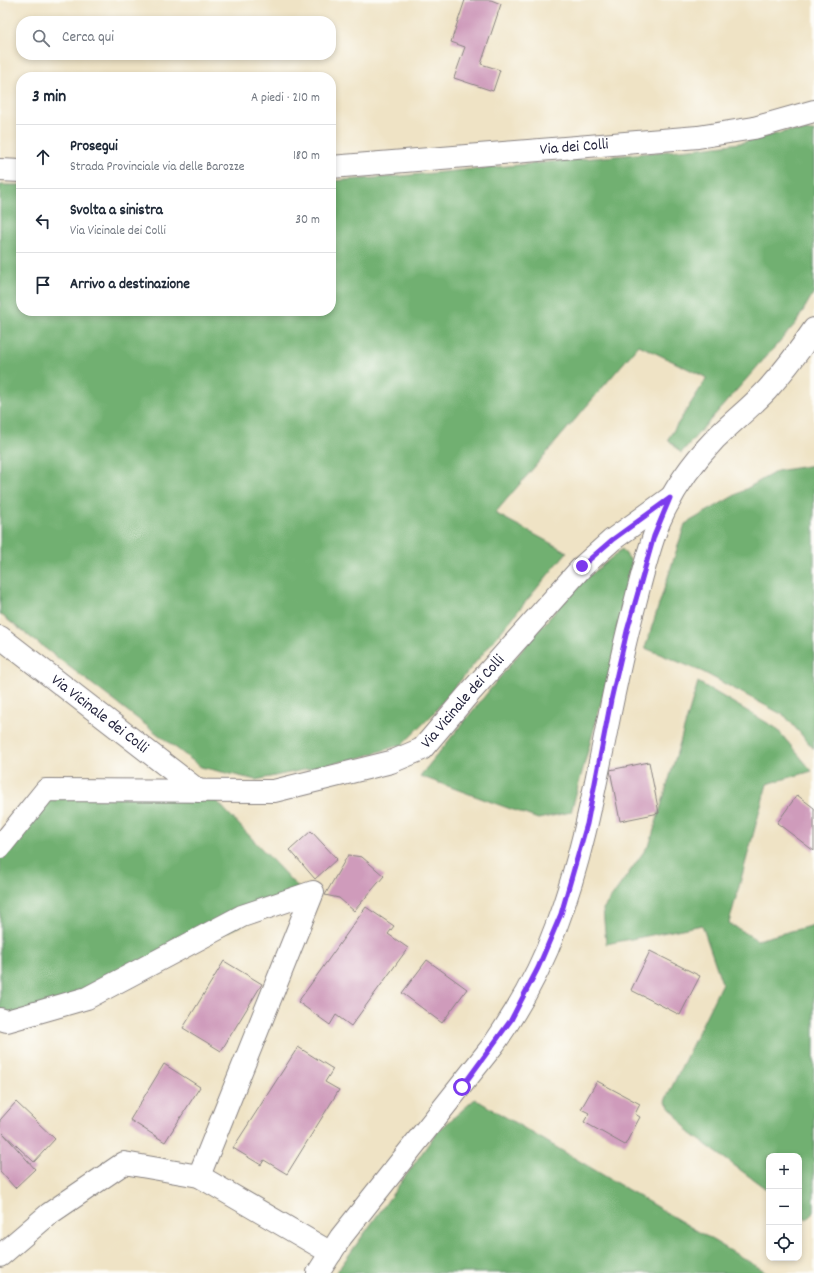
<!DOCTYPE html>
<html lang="it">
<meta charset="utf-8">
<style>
body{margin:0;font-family:Dekko,sans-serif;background:#f6f6f7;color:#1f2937}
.controls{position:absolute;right:12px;bottom:12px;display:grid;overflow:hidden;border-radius:8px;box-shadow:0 2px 6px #0003}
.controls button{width:36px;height:36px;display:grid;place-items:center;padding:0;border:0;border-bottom:1px solid #e0e1e3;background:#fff;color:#1f2937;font:20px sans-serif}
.stop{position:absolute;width:12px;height:12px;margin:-9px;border:3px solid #7c3aed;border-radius:50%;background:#fff}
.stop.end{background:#7c3aed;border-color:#fff;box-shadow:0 1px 4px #0008}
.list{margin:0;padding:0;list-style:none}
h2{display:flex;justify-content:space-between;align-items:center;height:52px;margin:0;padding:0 16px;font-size:17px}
h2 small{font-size:13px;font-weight:400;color:#747a83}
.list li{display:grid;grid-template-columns:26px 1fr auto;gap:12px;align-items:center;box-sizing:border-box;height:64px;padding:0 16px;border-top:1px solid #e0e1e3}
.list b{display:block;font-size:15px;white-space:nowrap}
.list p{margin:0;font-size:13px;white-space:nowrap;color:#747a83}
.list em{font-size:13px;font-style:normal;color:#747a83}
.icon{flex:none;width:22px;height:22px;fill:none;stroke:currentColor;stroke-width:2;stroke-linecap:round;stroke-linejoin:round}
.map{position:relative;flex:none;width:814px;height:1273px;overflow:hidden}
.search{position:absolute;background:#fff;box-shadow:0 2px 6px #0003;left:16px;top:16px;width:320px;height:44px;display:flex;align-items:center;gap:10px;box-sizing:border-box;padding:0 14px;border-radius:16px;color:#747a83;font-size:15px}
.panel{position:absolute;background:#fff;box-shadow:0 2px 6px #0003;left:16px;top:72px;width:320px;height:244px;border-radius:16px}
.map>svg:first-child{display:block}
</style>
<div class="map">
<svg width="814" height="1273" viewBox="0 0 814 1273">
<rect width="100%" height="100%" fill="#fdfcf7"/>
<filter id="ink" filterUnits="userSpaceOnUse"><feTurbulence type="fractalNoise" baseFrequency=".025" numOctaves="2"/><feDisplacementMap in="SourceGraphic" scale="8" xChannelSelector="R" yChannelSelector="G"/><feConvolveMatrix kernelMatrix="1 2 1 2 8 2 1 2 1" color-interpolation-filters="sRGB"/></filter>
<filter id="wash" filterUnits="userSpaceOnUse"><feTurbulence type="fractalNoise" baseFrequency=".012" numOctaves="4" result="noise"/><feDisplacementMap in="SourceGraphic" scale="16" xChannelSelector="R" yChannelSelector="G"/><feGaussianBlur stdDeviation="0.9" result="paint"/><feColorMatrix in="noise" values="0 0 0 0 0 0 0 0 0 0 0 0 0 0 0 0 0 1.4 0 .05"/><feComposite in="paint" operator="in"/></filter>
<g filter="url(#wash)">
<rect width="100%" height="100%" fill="#efe3c5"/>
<g fill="#71b071" stroke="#4a6956">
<path d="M 788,131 L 814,131 L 814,292 L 796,323 L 681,453 L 668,439 L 707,378 L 639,345 L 495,513 L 567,552 L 431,716 L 403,744 L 359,758 L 256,780 L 201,767 L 0,614 L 0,185 L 21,185 L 21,311 L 331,311 L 331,181 L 390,177 L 701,148 L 740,143 Z"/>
<path d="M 814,465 L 814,749 L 785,716 L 703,672 L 645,648 L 685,524 L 777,471 Z"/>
<path d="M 622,549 L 638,570 L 571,812 L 538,819 L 420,776 L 535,634 L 582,582 Z"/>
<path d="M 698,682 L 776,728 L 812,771 L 767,784 L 729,923 L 757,940 L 814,925 L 814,1212 L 807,1219 L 799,1214 L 799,1156 L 769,1156 L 769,1191 L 690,1133 L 665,1101 L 722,983 L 702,925 L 606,944 L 603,909 L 650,843 Z"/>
<path d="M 48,795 L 212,796 L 305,895 L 87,998 L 0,1017 L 0,856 Z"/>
<path d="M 475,1099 L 768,1273 L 336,1273 L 437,1132 Z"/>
</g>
<g id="blocks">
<g fill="#cf9bbb">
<path d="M 465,0 L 491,0 L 501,4 L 481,64 L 500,70 L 493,91 L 454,78 L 465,47 L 451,42 Z"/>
<path d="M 649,762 L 659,813 L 620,821 L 610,770 Z"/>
<path d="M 797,795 L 814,808 L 814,851 L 777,823 Z"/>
<path d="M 311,831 L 337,859 L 315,879 L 290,850 Z"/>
<path d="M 348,855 L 362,857 L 384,876 L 354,911 L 339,898 L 325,895 Z"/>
<path d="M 366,907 L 394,926 L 388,934 L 408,948 L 351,1026 L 336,1015 L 330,1025 L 298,1002 Z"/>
<path d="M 650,951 L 700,976 L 680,1015 L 631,990 Z"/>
<path d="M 427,960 L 467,989 L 442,1023 L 402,993 Z"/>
<path d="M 224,961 L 262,984 L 221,1051 L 183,1028 Z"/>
<path d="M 298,1047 L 333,1069 L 325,1082 L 339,1090 L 287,1174 L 264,1160 L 261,1165 L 233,1148 Z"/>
<path d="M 164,1064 L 200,1087 L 165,1142 L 130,1120 Z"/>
<path d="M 597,1081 L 640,1104 L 635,1114 L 640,1117 L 625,1145 L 584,1122 L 589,1113 L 581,1109 Z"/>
<path d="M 16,1102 L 55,1139 L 34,1162 L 3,1133 L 35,1169 L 15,1188 L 0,1171 L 0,1120 Z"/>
</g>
</g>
</g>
<g filter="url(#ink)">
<use href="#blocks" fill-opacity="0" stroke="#888280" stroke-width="1"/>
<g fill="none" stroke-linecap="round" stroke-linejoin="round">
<defs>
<g id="minor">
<path id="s1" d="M 331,167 L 698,137 L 754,128 L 814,111"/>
<path d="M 0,170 L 21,171"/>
<path id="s2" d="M 0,637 L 199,791"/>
<path id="s3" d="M 0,847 L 46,790 L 274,791 L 391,762 L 422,749 L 466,697 L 583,566 L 612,540 L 670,498"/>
<path d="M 0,1019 L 7,1021 L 87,998 L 242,916 L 313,892 L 199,1176"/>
<path d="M 0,1256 L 49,1214 L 124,1163 L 199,1176 L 331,1253"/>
</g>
<path id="major" d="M 318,1273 L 341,1237 L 494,1044 C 519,1008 541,969 556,927 C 595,824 605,713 634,607 C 641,579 648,550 659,522 C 672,492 692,463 715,439 C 732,422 751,407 767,390 C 784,371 800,350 814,329"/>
</defs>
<use href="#minor" stroke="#888280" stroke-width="24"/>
<use href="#major" stroke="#888280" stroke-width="24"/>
<use href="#minor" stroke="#fff" stroke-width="22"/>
<use href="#major" stroke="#fff" stroke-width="22"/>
</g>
</g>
<g fill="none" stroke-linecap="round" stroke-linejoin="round" filter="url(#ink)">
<path stroke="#7c3aed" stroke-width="5" d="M 462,1087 L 511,1020 L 538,968 L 561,914 L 587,824 L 611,700 L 627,631 L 654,536 L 670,498 L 612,540 L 582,566"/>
</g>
<g text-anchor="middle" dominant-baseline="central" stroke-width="4" stroke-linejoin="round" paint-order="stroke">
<g font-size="16" fill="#22223b" stroke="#fdfcf7">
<text stroke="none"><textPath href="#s1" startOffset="244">Via dei Colli</textPath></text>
<text stroke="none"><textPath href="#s3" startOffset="518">Via Vicinale dei Colli</textPath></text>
<text stroke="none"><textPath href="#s2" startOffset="126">Via Vicinale dei Colli</textPath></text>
</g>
</g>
</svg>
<div class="controls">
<button>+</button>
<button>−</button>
<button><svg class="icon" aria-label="locate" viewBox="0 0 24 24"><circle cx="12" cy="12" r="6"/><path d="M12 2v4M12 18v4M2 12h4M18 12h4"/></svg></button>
</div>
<div class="stop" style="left:462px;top:1087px"></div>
<div class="stop end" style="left:582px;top:566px"></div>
<div class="search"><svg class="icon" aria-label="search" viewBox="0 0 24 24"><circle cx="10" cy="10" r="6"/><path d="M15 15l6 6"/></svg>Cerca qui</div>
<section class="panel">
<h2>3 min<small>A piedi · 210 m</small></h2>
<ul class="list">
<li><svg class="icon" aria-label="ahead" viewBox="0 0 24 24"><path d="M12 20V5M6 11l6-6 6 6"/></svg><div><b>Prosegui</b><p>Strada Provinciale via delle Barozze</p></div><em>180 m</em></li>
<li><svg class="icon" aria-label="left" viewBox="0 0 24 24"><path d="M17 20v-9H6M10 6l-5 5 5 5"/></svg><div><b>Svolta a sinistra</b><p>Via Vicinale dei Colli</p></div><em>30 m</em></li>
<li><svg class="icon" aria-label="arrive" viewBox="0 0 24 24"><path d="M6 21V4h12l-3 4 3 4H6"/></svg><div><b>Arrivo a destinazione</b></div></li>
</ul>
</section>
</div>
